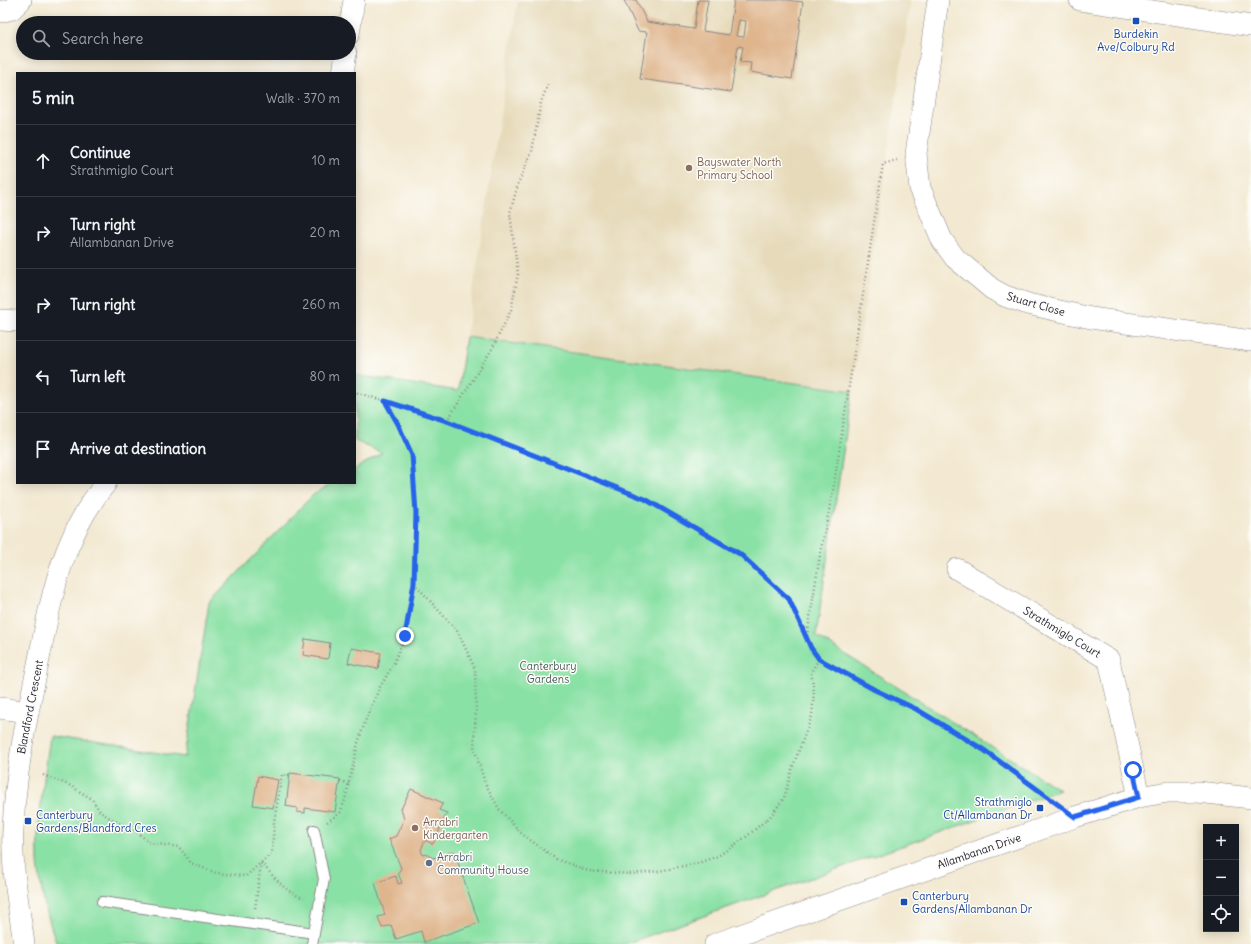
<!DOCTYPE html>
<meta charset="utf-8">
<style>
body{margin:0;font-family:Delius,sans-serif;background:#242831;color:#f1f3f6}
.controls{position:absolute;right:12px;bottom:12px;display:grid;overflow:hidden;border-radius:0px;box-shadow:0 2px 10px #0003}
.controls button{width:36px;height:36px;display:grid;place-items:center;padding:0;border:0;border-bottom:1px solid #363941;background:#171b24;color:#f1f3f6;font:20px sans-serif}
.stop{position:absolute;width:12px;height:12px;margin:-9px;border:3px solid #2563eb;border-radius:50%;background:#fff}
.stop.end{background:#2563eb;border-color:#fff;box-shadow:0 1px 4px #0008}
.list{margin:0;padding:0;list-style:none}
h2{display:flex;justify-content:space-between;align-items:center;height:52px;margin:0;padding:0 16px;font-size:17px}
h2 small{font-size:13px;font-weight:400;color:#9ea1a6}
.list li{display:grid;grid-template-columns:26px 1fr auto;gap:12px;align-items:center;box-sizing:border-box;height:72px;padding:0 16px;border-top:1px solid #363941}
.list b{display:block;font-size:15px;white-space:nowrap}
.list p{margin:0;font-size:13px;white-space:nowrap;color:#9ea1a6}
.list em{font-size:13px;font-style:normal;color:#9ea1a6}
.icon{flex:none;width:22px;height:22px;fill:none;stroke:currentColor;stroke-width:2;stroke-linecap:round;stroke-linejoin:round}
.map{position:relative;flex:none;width:1251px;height:944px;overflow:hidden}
.search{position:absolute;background:#171b24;box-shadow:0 2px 10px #0003;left:16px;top:16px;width:340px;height:44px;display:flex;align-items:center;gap:10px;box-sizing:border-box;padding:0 14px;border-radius:22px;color:#9ea1a6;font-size:15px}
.panel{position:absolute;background:#171b24;box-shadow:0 2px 10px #0003;left:16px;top:72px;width:340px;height:412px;border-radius:0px}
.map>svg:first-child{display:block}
</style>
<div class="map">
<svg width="1251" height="944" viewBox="0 0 1251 944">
<rect width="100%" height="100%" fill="#fdfcf7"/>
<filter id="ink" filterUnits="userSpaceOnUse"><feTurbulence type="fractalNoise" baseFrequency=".025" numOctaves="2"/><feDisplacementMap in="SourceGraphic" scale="8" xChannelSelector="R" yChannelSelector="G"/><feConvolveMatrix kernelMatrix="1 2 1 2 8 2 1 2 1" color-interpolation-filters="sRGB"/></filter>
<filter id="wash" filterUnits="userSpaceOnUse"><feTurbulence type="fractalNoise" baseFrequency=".012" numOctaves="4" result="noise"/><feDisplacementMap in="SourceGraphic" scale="16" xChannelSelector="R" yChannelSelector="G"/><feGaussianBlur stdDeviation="0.9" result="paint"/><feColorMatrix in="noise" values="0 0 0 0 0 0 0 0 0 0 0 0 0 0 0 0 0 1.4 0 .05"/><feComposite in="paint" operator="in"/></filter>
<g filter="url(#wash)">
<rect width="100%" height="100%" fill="#f3e9d2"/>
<path fill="#e6daba" d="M 518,0 L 911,0 L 852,391 L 466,337 Z"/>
<path fill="#8ae1a5" stroke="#568270" d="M 466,337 L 852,391 L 816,636 L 1060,790 L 625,944 L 70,944 L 56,942 C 47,916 40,889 38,861 C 36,823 45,775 50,736 L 185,757 L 209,603 L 313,495 L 333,483 L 355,483 L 355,469 L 382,453 L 355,441 L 355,375 L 458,391 Z"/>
<g id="blocks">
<g fill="#dfb58d" fill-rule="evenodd">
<path d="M 624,0 L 636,0 L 647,22 L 694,29 L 698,0 L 708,0 L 703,31 L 729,35 L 734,0 L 787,0 L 803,2 L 792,79 L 750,72 L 751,63 L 740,62 L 743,47 L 738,46 L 731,92 L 640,79 L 647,32 L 638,31 ZM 739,20 L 746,21 L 744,37 L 736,36 Z"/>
<path d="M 305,639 L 330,643 L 328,659 L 303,655 Z"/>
<path d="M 351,648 L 381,653 L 378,669 L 348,663 Z"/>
<path d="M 290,773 L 340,779 L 335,812 L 305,808 L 305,813 L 297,812 L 297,808 L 286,806 Z"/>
<path d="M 258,776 L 278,780 L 273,808 L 253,805 Z"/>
<path d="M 411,789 L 443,803 L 439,810 L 447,813 L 433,844 L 425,840 L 421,850 L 423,855 L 426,854 L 433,858 L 454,851 L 479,923 L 424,942 L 421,931 L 396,939 L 391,925 L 382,928 L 378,917 L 385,915 L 375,883 L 396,876 L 398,884 L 402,883 L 398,873 L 401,868 L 389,839 L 396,836 L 404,819 L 401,809 Z"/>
</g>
</g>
</g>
<g filter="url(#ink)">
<use href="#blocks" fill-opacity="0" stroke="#8a8686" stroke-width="1"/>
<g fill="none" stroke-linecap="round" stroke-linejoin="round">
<defs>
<g id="lane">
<path d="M 102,902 L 314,933"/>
<path d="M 312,944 L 324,879 L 314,830"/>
</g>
<g id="street">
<path d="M 938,0 L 916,154 L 920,188 L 942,240 L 955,258 L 992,289 L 1005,296 L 1028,304 L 1091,318 L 1251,341"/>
<path d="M 1080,0 L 1251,26"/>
<path d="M 0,12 L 12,9 L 21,0"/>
<path d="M 349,34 L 354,0"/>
<path d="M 343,73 L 346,53"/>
<path d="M 0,320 L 17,321"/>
<path d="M 957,569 L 1109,660 L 1139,797"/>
<path d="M 0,708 L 28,712"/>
<path d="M 24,944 C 19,906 11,868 13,830 C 15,777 25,725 36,674 C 50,605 59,540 106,483"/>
<path d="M 715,944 L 1075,817 L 1139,797 L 1168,792 L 1198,792 L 1251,798"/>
</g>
</defs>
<use href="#lane" stroke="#8a8686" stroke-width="12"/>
<use href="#street" stroke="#8a8686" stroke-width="22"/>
<g stroke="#8a8686" stroke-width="2.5" stroke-dasharray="1 3" stroke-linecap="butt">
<path d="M 385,401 L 447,421 L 645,499 L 740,554 L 789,599 L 811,648 L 819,659 L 875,689 L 916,709 L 984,751 L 1053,801"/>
<path d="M 447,421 L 492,349 L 511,310 L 518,274 L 510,213 L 518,184 L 532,151 L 541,102 L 549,82"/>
<path d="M 414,583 L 458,632 L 475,669 L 476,710 L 474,748 L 485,783 L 499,809 L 521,833 L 556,859 L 589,871 L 629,874 L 659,871 L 698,863 L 718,856 L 746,837 L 770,817 L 784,798 L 793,766 L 812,716 L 814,691 L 811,672 L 819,659"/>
<path d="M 807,636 L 821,549 L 833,491 L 883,164 L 897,160"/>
<path d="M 43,775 L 69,785 L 92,799 L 100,812 L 117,822 L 132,828 L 150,843 L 179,847 L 191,863 L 216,873 L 246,876 L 272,853 L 274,822 L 282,774 L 289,775"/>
<path d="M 340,781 L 350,784"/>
<path d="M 327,822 L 340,813 L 345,800 L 358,743 L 367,716 L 380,687 L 393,665 L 405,636 L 414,583 L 416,513 L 412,455 L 398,424 L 385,401 L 355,392"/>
<path d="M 261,863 C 275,877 284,892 304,898"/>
<path d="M 255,908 L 261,864"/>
</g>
<use href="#lane" stroke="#fff" stroke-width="10"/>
<use href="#street" stroke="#fff" stroke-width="21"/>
</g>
</g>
<g fill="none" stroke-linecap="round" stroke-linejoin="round" filter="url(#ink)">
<path stroke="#2563eb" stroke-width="5" d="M 405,636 L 414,583 L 416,513 L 412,455 L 398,424 L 385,401 L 447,421 L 645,499 L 740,554 L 789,599 L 811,648 L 819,659 L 875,690 L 916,709 L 984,750 L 1075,817 L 1139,797 L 1133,770"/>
</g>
<g fill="#1a4fb4" stroke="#fdfcf7" stroke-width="1.5">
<rect x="1132" y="17" width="8" height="8" rx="2"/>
<rect x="1036" y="804" width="8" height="8" rx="2"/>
<rect x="24" y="817" width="8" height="8" rx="2"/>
<rect x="900" y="898" width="8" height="8" rx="2"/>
</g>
<g fill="#8d6e63" stroke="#fdfcf7" stroke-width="1.5">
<circle cx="689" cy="168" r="4"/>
<circle cx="415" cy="828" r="4"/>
</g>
<circle fill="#5c6f8a" stroke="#fdfcf7" stroke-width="1.5" cx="429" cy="863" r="4"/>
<g text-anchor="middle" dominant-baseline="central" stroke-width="3" stroke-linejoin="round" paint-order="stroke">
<g font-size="11" fill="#164399" stroke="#fdfcf7" text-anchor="start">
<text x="1136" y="34" text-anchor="middle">Burdekin<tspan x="1136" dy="13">Ave/Colbury Rd</tspan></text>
<text x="1032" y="802" text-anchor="end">Strathmiglo<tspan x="1032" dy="13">Ct/Allambanan Dr</tspan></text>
<text x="36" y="815">Canterbury<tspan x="36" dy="13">Gardens/Blandford Cres</tspan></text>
<text x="912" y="896">Canterbury<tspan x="912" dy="13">Gardens/Allambanan Dr</tspan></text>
</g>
<g font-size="11" fill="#785e54" stroke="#fdfcf7" text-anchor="start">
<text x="697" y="162">Bayswater North<tspan x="697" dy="13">Primary School</tspan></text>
<text x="423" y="822">Arrabri<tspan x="423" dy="13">Kindergarten</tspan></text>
</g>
<g font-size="11" fill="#22223b" stroke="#fdfcf7">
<text transform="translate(1036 304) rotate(16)">Stuart Close</text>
<text transform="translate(1062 632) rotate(31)">Strathmiglo Court</text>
<text transform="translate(30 707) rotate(-79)">Blandford Crescent</text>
<text transform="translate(979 851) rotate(-19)">Allambanan Drive</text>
</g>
<g font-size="11" fill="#415b5b" stroke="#fdfcf7">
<text x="548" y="666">Canterbury<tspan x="548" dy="13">Gardens</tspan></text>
</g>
<g font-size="11" fill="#4e5e75" stroke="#fdfcf7" text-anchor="start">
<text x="437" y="857">Arrabri<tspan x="437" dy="13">Community House</tspan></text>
</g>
</g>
</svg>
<div class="controls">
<button>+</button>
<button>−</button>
<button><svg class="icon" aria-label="locate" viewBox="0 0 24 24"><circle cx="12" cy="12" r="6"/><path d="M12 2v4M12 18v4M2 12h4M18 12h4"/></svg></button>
</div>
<div class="stop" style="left:1133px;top:770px"></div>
<div class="stop end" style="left:405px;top:636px"></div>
<div class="search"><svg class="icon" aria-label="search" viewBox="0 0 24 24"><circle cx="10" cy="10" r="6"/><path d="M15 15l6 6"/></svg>Search here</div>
<section class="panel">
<h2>5 min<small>Walk · 370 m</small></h2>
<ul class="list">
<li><svg class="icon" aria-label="ahead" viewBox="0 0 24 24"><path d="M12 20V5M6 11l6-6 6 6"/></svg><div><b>Continue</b><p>Strathmiglo Court</p></div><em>10 m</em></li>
<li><svg class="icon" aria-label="right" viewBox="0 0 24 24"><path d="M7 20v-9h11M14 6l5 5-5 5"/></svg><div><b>Turn right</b><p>Allambanan Drive</p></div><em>20 m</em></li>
<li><svg class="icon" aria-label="right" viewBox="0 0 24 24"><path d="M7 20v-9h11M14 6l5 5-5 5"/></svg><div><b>Turn right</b></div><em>260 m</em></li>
<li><svg class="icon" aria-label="left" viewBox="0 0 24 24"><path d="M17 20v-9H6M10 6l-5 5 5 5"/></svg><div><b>Turn left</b></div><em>80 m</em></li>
<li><svg class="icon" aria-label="arrive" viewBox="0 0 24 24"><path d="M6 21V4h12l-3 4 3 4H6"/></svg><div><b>Arrive at destination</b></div></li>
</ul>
</section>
</div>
